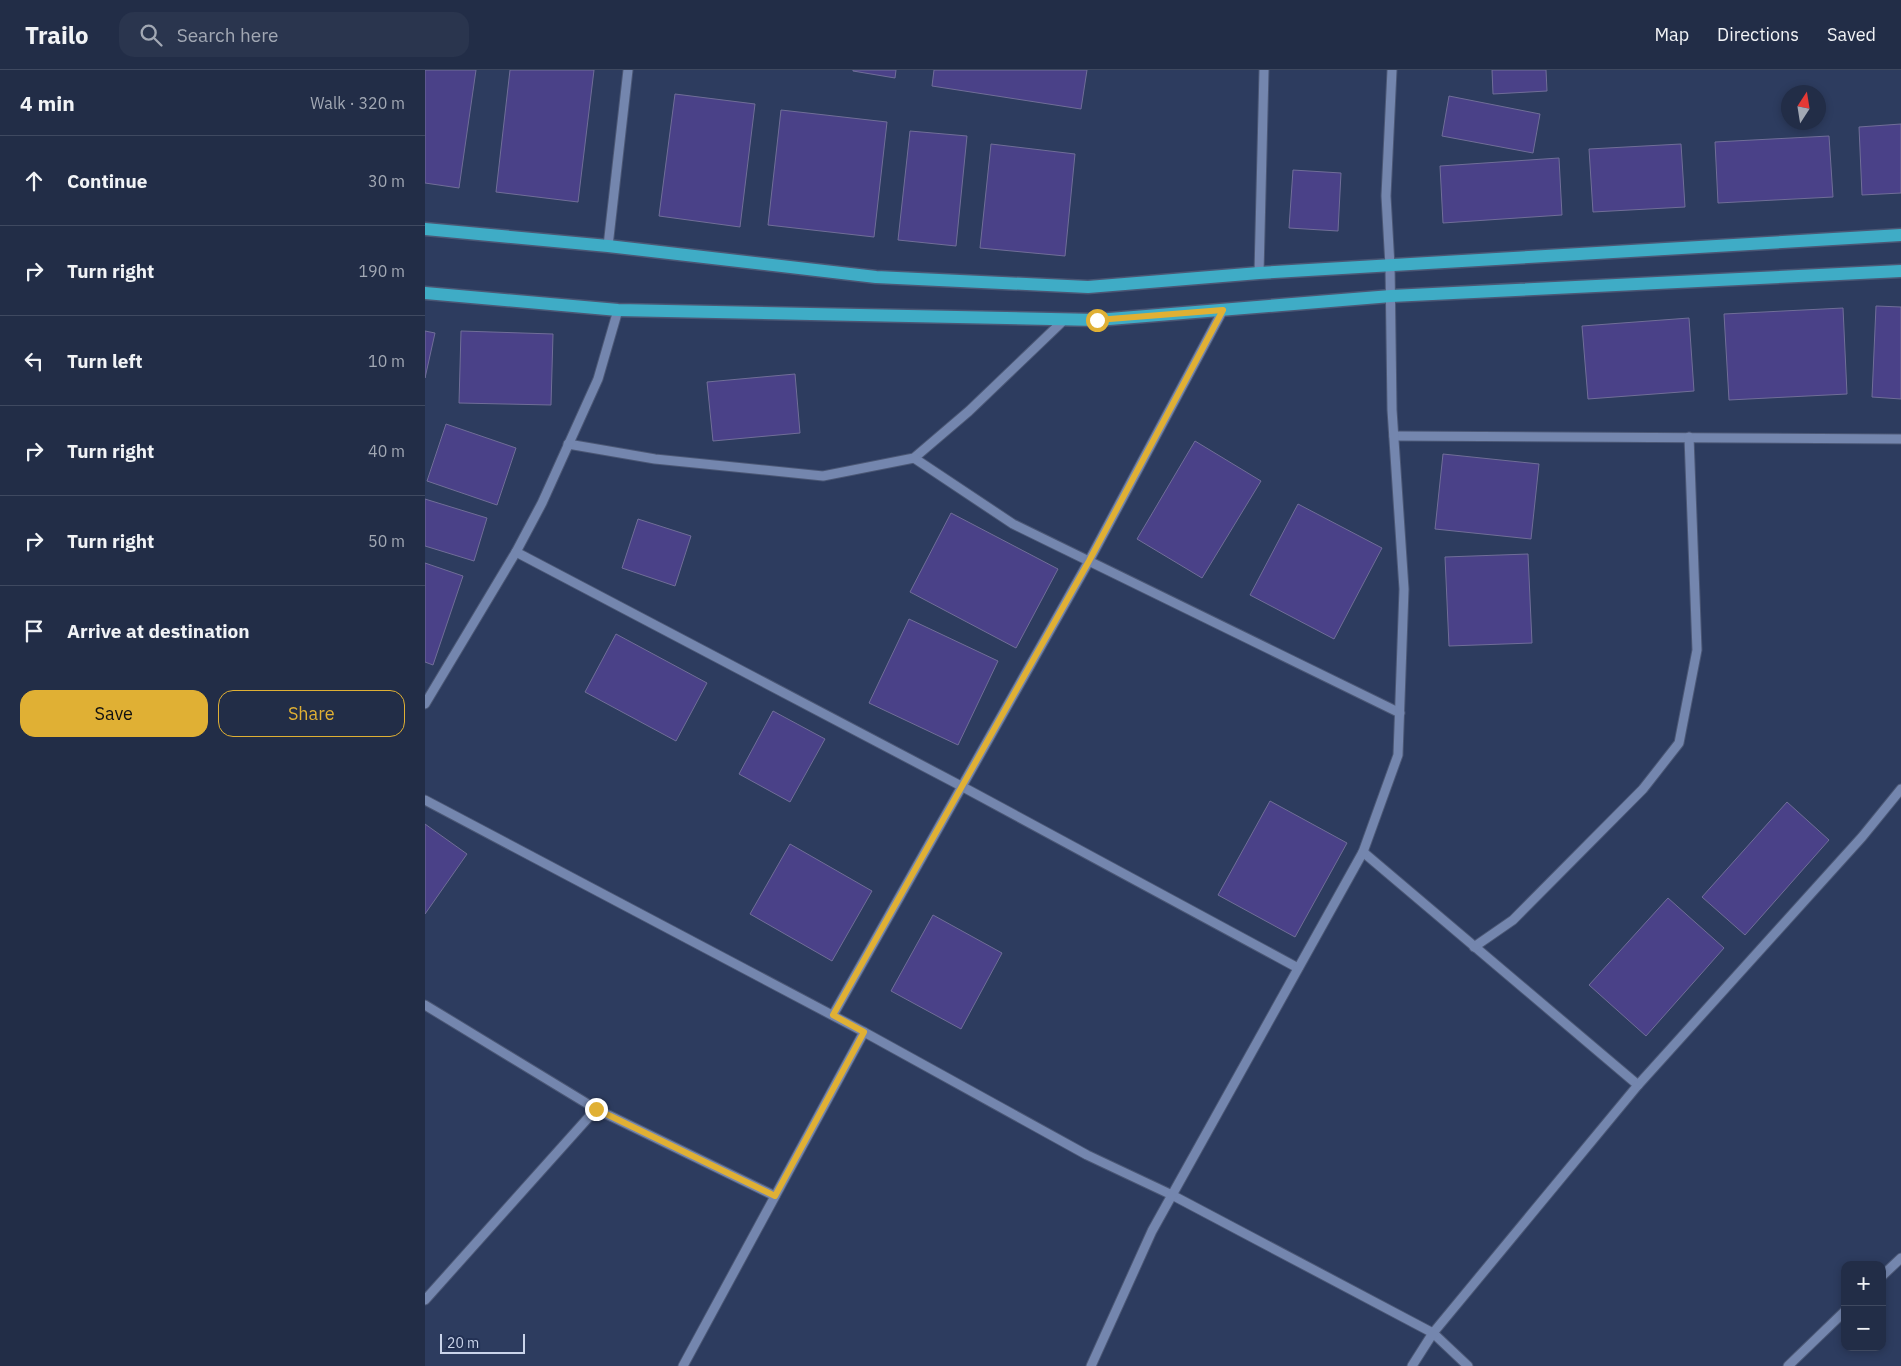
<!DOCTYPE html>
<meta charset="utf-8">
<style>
body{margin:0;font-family:"IBM Plex Sans",sans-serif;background:#2a354e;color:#f1f3f6}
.controls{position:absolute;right:15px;bottom:15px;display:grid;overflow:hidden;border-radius:10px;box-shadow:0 2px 8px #0003}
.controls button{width:45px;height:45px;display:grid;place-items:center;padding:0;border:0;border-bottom:1px solid #3f4960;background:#222d47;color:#f1f3f6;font:25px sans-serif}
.compass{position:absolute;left:1356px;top:15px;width:45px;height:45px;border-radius:50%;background:#222d47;box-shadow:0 2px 8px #0003;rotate:12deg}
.scale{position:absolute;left:15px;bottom:12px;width:85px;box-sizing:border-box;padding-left:5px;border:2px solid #cad4ea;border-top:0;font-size:14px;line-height:18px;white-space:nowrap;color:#cad4ea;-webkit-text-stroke:4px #233154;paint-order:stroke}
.stop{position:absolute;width:15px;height:15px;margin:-11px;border:4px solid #e0b034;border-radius:50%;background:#fff}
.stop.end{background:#e0b034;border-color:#fff;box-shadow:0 1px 5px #0008}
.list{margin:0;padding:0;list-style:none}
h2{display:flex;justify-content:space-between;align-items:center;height:65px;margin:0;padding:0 20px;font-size:21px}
h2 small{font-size:16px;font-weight:400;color:#a2a8b4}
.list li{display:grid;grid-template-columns:32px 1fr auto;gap:15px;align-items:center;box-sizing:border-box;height:90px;padding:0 20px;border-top:1px solid #3f4960}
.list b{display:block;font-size:19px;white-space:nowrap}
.list em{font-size:16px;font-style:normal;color:#a2a8b4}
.actions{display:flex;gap:10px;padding:15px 20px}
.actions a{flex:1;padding:11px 0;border:1px solid #e0b034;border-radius:15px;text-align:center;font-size:18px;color:#e0b034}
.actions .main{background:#e0b034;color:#111}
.icon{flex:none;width:28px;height:28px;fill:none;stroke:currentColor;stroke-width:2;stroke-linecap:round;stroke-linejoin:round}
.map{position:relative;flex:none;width:1476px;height:1296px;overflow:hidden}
header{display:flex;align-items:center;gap:30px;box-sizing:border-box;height:70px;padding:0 25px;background:#222d47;border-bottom:1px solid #3f4960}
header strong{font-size:24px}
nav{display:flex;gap:28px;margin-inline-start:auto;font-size:18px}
.search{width:350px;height:45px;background:#2a354e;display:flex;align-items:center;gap:12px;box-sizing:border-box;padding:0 18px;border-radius:15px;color:#a2a8b4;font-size:19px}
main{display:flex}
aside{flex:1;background:#222d47}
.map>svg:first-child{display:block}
</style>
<header>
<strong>Trailo</strong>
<div class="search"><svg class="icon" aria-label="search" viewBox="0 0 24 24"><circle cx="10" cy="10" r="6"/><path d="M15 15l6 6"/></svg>Search here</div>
<nav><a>Map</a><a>Directions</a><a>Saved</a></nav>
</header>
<main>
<aside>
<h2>4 min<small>Walk · 320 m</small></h2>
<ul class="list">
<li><svg class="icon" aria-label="ahead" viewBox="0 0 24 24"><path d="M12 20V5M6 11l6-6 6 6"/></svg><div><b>Continue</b></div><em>30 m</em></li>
<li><svg class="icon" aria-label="right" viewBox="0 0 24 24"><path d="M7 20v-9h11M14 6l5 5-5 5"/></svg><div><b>Turn right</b></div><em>190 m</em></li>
<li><svg class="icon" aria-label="left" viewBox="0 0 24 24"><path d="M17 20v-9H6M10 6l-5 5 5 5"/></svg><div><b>Turn left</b></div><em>10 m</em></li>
<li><svg class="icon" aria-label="right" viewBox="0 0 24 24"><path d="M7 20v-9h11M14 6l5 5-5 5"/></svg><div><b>Turn right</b></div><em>40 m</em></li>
<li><svg class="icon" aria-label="right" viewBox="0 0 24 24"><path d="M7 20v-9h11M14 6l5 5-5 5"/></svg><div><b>Turn right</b></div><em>50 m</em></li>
<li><svg class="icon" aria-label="arrive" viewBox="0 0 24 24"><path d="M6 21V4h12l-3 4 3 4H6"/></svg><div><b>Arrive at destination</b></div></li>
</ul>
<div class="actions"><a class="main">Save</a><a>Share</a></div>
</aside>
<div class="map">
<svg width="1476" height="1296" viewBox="0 0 1476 1296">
<rect width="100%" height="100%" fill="#2d3c5f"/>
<g fill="#4a4188" stroke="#706e98">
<path d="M 0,0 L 51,0 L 34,118 L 0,113 Z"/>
<path d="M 85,0 L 169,0 L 153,132 L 71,122 Z"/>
<path d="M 428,0 L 471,0 L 470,8 L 428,1 Z"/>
<path d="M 509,0 L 662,0 L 656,39 L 507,16 Z"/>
<path d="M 1067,0 L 1121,0 L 1122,21 L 1068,24 Z"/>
<path d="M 250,24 L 330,34 L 315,157 L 234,146 Z"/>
<path d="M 1024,26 L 1115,44 L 1108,83 L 1017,66 Z"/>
<path d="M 356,40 L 462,52 L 449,167 L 343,155 Z"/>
<path d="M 1476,54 L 1476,123 L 1437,125 L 1434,57 Z"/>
<path d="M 485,61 L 542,66 L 531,176 L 473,170 Z"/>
<path d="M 1404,66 L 1408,127 L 1293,133 L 1290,72 Z"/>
<path d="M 566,74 L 650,84 L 640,186 L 555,178 Z"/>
<path d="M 1256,74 L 1260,137 L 1168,142 L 1164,79 Z"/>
<path d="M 1134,88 L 1137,145 L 1018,153 L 1015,96 Z"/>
<path d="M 868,100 L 916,103 L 913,161 L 864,158 Z"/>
<path d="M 1451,236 L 1476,237 L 1476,329 L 1447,327 Z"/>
<path d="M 1418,238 L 1422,324 L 1304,330 L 1299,244 Z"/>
<path d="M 1264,248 L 1269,321 L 1163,329 L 1157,256 Z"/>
<path d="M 0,261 L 10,263 L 0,308 Z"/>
<path d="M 36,261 L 128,264 L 126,335 L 34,333 Z"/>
<path d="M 370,304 L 375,363 L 288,371 L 282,312 Z"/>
<path d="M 21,354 L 91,378 L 72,435 L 2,411 Z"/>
<path d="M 770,371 L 836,411 L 777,508 L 712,469 Z"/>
<path d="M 1018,384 L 1114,394 L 1106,469 L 1010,459 Z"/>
<path d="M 0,429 L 62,448 L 49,491 L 0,476 Z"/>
<path d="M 873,434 L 957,478 L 909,569 L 825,525 Z"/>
<path d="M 526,443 L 633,499 L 591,578 L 485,522 Z"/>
<path d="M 213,449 L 266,466 L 250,516 L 197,498 Z"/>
<path d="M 1103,484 L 1107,573 L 1024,576 L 1020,487 Z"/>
<path d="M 0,493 L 38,506 L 8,595 L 0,592 Z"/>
<path d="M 484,549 L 573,591 L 533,675 L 444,633 Z"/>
<path d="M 191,564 L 282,613 L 251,671 L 160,622 Z"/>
<path d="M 348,641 L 400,669 L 365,732 L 314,704 Z"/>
<path d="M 845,731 L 922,773 L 870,867 L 793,825 Z"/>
<path d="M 1362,732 L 1404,770 L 1320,865 L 1277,827 Z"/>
<path d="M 0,754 L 42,784 L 0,844 Z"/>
<path d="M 365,774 L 447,821 L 407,891 L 325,844 Z"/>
<path d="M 1243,828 L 1299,878 L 1221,966 L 1164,915 Z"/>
<path d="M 508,845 L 577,883 L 536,959 L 466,921 Z"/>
</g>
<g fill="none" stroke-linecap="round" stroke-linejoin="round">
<defs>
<g id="minor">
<path d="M 183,176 L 203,0"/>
<path d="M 834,203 L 839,0"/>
<path d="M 969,366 L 1476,369"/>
<path d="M 143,374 L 230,389 L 398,406 L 489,388 L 544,341 L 640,249"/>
<path d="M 489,388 L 588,454 L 975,643"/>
<path d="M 91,482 L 538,717 L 873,898"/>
<path d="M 0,634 L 91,482 L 117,433 L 173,309 L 193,240"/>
<path d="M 0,730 L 439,962 L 662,1085 L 747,1125 L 1008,1263 L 1043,1296"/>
<path d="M 938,782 L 1213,1015"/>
<path d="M 1049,877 L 1088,850 L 1218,719 L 1254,673 L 1272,580 L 1264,367"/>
<path d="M 0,935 L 171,1039 L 350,1126"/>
<path d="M 408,945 L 664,491 L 798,240"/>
<path d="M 1457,1206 L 1476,1188"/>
<path d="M 0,1230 L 171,1039"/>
<path d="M 258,1296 L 439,962"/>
<path d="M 666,1296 L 727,1161 L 938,782 L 973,685 L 979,519 L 967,340 L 965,196 L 961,126 L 967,0"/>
<path d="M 987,1296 L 1008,1263 L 1213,1015 L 1437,767 L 1476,719"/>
<path d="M 1363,1296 L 1420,1241"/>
</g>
<g id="major">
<path d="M 0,159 L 183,176 L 451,207 L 663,217 L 834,203 L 1476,165"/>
<path d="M 0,223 L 193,240 L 672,250 L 966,226 L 1476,201"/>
</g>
</defs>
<use href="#minor" stroke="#4b5775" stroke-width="11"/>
<use href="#major" stroke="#4b5775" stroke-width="15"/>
<use href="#minor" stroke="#7486ae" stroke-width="9"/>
<use href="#major" stroke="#3facc6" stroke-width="12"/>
</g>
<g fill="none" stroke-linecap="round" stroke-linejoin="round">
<path stroke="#e0b034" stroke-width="6" d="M 171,1039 L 350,1126 L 439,962 L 408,945 L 664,491 L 798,240 L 672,250"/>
</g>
</svg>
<div class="controls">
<button>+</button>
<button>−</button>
</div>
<svg class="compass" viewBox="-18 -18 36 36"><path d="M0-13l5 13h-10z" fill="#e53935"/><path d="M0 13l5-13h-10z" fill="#a2a8b4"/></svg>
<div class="scale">20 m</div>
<div class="stop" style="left:672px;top:250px"></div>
<div class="stop end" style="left:171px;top:1039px"></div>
</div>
</main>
